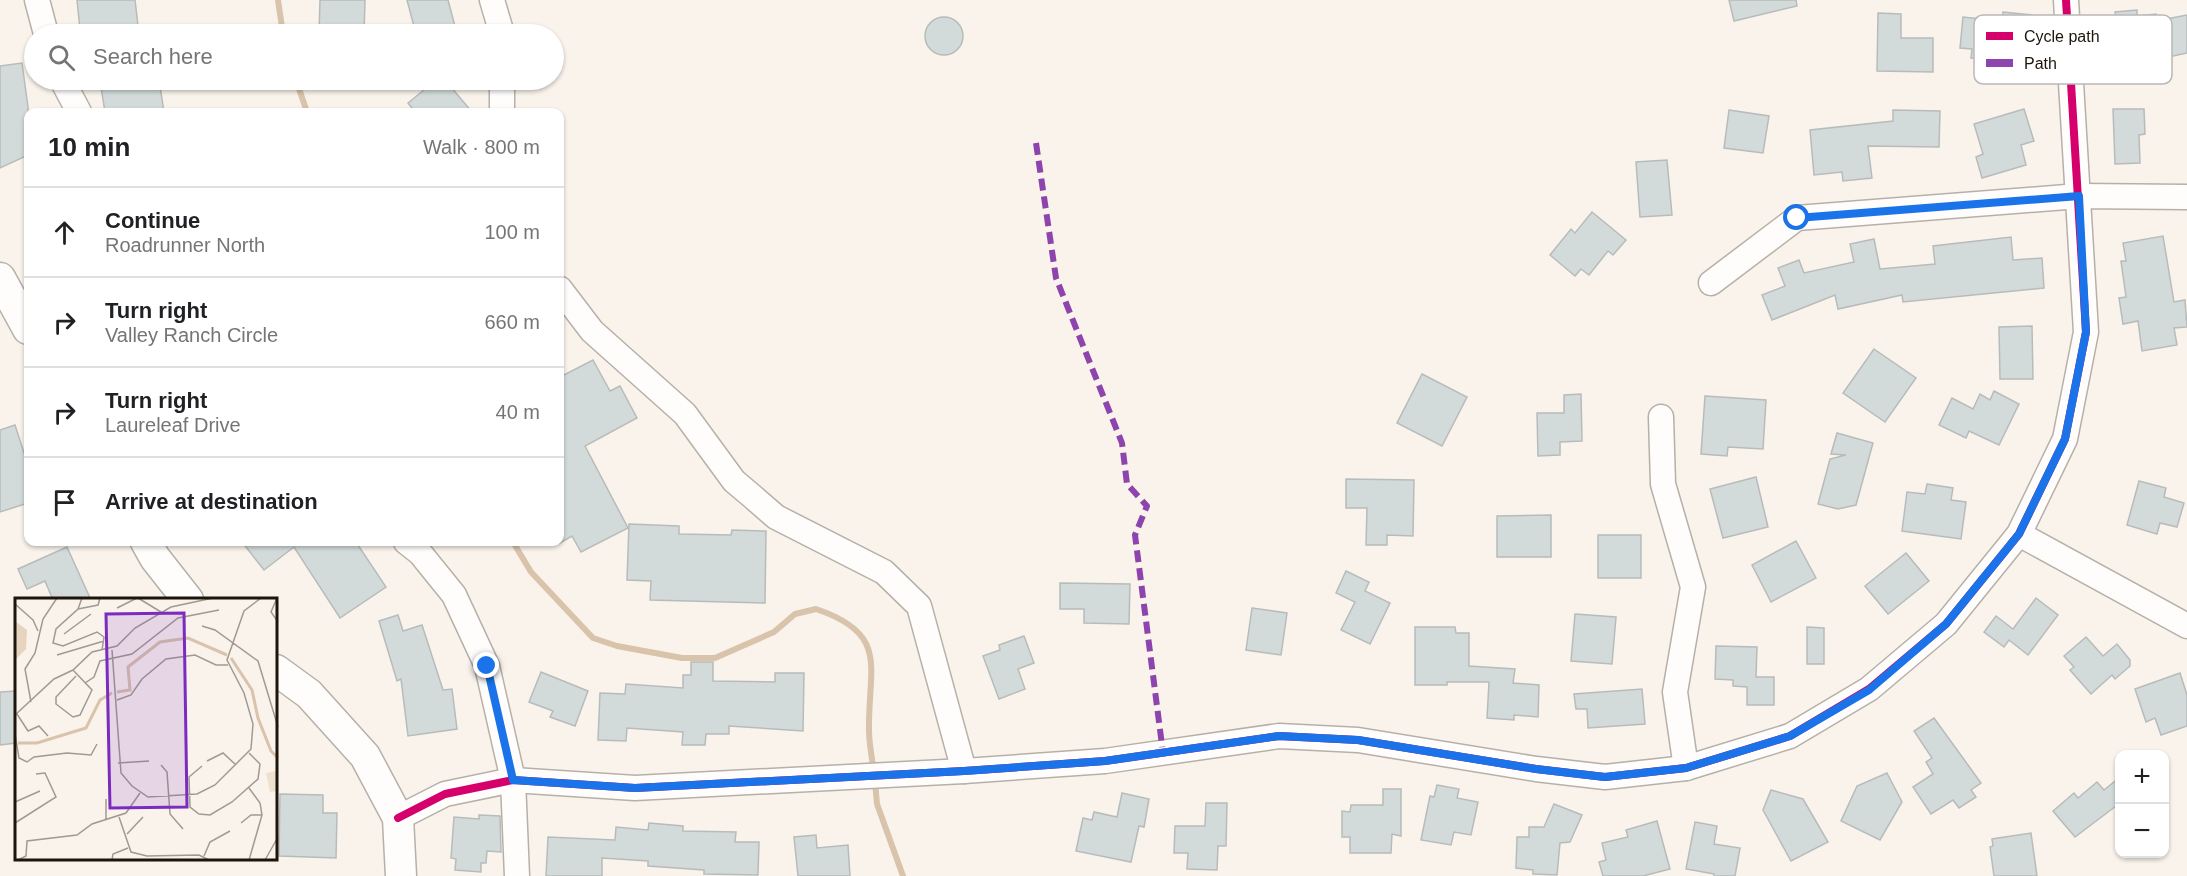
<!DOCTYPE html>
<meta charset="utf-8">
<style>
body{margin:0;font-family:Arial,sans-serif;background:#f6f6f6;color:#202124}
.controls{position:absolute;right:18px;bottom:18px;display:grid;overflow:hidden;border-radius:12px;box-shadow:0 2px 4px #0004}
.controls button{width:54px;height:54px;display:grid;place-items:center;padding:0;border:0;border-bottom:2px solid #e0e0e0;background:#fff;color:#202124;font:30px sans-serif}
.stop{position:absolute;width:18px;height:18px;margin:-14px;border:4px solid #1a73e8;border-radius:50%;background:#fff}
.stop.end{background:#1a73e8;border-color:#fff;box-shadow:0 2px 6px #0008}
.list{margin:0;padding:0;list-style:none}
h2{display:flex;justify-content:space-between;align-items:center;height:78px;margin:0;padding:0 24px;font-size:26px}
h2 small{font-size:20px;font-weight:400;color:#757577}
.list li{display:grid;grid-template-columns:39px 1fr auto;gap:18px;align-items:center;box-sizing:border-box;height:90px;padding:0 24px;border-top:2px solid #e0e0e0}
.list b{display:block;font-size:22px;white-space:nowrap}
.list p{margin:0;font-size:20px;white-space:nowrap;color:#757577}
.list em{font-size:20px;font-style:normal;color:#757577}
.icon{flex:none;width:33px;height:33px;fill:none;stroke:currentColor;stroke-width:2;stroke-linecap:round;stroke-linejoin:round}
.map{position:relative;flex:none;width:2187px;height:876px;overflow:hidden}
.search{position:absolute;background:#fff;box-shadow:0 2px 4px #0004;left:24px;top:24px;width:540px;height:66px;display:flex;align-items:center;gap:15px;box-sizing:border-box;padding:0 21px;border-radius:33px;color:#757577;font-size:22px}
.panel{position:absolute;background:#fff;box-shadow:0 2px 4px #0004;left:24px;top:108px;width:540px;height:438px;border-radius:12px}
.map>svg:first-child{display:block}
</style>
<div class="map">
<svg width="2187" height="876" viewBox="0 0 2187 876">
<rect width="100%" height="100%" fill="#f9f3ec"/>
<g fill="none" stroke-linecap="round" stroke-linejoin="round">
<g stroke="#d9c3ab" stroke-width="6">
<path d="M 278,0 L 283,34"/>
<path d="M 296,80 L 307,112"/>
<path d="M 513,542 L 531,572 L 593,638 L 617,646 L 682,658 L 715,658 L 774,632 L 795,614 L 816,609 C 890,634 868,667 869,730 C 869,744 872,758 874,772"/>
<path d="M 875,782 L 877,804 L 903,876"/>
</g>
</g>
<g fill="#d3dada" stroke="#b7bcbb" stroke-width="1.5">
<path d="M 77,0 L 135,0 L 139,34 L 110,34 L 109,27 L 80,30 Z"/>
<path d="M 320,0 L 365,0 L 364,34 L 319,34 Z"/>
<path d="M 407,0 L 448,0 L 456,30 L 437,34 L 416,34 Z"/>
<path d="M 1729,0 L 1796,0 L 1797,6 L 1734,21 Z"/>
<path d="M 2137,10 L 2137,16 L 2156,14 L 2156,21 L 2187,15 L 2187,53 L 2159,59 L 2160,72 L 2108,76 L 2106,53 L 2113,53 L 2111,22 L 2116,22 L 2115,12 Z"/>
<path d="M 2003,12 L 2032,15 L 2028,50 L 2015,49 L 2013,62 L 1971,58 L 1972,49 L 1960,48 L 1963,17 L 2002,21 Z"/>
<path d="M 1878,13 L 1901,14 L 1901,38 L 1933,38 L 1933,72 L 1877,71 Z"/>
<circle cx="944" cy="36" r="19"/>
<path d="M 22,63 L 28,107 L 28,155 L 0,168 L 0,66 Z"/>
<path d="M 111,80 L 159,80 L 164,112 L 136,112 L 136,110 L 105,112 L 100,81 Z"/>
<path d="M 436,80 L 445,80 L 472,112 L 415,112 L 408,103 Z"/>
<path d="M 2024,109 L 2034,141 L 2021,145 L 2026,165 L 1982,178 L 1976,157 L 1983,154 L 1974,124 Z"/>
<path d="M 2113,109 L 2144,109 L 2145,134 L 2139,135 L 2140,163 L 2115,164 Z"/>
<path d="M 1729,110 L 1769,116 L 1763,153 L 1724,148 Z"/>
<path d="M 1893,110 L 1940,111 L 1939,147 L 1868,146 L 1872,178 L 1843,181 L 1842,172 L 1814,175 L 1810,130 L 1893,121 Z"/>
<path d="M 1667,160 L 1672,215 L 1640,217 L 1636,162 Z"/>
<path d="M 1592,212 L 1626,240 L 1613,255 L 1608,251 L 1589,275 L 1581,269 L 1575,276 L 1550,255 L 1571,229 L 1575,233 Z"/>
<path d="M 2163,236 L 2174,302 L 2185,300 L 2187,327 L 2174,328 L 2177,345 L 2142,351 L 2138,321 L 2123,324 L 2119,298 L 2126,297 L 2121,261 L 2126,261 L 2123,243 Z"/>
<path d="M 2011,237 L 2013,260 L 2042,258 L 2044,288 L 1903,302 L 1902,295 L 1838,309 L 1835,295 L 1772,320 L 1762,295 L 1785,286 L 1778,268 L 1799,260 L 1804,273 L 1854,262 L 1850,244 L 1874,239 L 1880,269 L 1935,264 L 1933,246 Z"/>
<path d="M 2032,326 L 2033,379 L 2000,379 L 1999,327 Z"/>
<path d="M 1874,349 L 1916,378 L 1885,422 L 1843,393 Z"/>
<path d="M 593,360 L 610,391 L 620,386 L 637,418 L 585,446 L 628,528 L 581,552 L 572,536 L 560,543 L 560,377 Z"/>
<path d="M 1422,374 L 1467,397 L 1442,446 L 1397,423 Z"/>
<path d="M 1994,391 L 2019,404 L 1999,445 L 1969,431 L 1966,438 L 1939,425 L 1952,398 L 1973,409 L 1980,394 L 1990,400 Z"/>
<path d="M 1581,394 L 1582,441 L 1560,442 L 1560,455 L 1538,456 L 1537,413 L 1564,413 L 1564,395 Z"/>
<path d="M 1705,396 L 1766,400 L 1763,449 L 1728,447 L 1727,456 L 1701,454 Z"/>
<path d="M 15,425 L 28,465 L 28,503 L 0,512 L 0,430 Z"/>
<path d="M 1837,433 L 1873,443 L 1856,505 L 1838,509 L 1818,504 L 1830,459 L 1846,455 L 1831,454 Z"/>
<path d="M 1756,477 L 1768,527 L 1723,538 L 1710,489 Z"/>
<path d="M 1346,479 L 1414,480 L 1413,536 L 1387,535 L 1387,545 L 1366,545 L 1367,508 L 1346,508 Z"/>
<path d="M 2139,481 L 2166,488 L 2164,497 L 2184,503 L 2177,527 L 2160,523 L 2157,534 L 2127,525 Z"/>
<path d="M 1927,484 L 1953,488 L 1951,500 L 1966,502 L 1961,539 L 1902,531 L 1907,492 L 1925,494 Z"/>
<path d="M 1551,515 L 1551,557 L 1497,557 L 1497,516 Z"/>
<path d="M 629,524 L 679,526 L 679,534 L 731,535 L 732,530 L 766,531 L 765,603 L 650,600 L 651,581 L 627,580 Z"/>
<rect x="1598" y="535" width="43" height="43"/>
<path d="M 1796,541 L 1816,578 L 1771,602 L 1752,565 Z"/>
<path d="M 242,542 L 356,542 L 386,587 L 340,618 L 294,547 L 264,570 Z"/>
<path d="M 67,547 L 91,600 L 53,600 L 45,581 L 27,589 L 18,569 Z"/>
<path d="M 1906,553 L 1929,581 L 1888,614 L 1865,586 Z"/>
<path d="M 1346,571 L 1369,582 L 1365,591 L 1390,603 L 1370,644 L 1341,630 L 1355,602 L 1336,593 Z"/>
<path d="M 1060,583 L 1130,584 L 1129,624 L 1084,623 L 1084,609 L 1060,609 Z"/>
<path d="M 2036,598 L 2058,615 L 2028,655 L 2009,640 L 2004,647 L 1984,632 L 1996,616 L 2013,629 Z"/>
<path d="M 1252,608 L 1287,613 L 1281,655 L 1246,650 Z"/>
<path d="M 1575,614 L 1616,617 L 1612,664 L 1571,661 Z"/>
<path d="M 398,615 L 403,631 L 422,625 L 443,690 L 452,689 L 457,729 L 408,736 L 401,679 L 397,681 L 379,621 Z"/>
<path d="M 1415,627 L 1455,627 L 1456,633 L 1469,633 L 1469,666 L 1515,669 L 1513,683 L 1539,685 L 1538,717 L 1514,715 L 1514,720 L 1487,718 L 1489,682 L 1447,682 L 1447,685 L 1415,685 Z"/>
<path d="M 1807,627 L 1824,628 L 1824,664 L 1807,664 Z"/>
<path d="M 1024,636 L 1034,663 L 1018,669 L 1025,689 L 999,699 L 983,656 L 1000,650 L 999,645 Z"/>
<path d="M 2086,637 L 2103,656 L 2117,644 L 2130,660 L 2130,666 L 2115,679 L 2112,675 L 2091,694 L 2070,670 L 2074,667 L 2064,656 Z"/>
<path d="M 1716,646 L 1757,647 L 1756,677 L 1774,677 L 1774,705 L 1747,705 L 1747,687 L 1733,686 L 1733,680 L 1715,679 Z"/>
<path d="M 691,662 L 713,662 L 713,681 L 775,682 L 775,673 L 804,673 L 803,731 L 729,726 L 729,734 L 706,734 L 705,745 L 682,745 L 683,732 L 627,728 L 626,741 L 598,740 L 600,693 L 625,694 L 626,684 L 683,688 L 683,675 L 691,675 Z"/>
<path d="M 541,672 L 588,691 L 575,726 L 550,717 L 553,711 L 529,702 Z"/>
<path d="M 2180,673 L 2187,695 L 2187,726 L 2161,735 L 2155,718 L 2146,722 L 2135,689 Z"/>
<path d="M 1642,689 L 1645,724 L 1588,728 L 1587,709 L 1576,709 L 1574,694 Z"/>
<path d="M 16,691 L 16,743 L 0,745 L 0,692 Z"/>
<path d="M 1934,718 L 1981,783 L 1971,790 L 1976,797 L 1959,808 L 1953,800 L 1931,814 L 1913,787 L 1933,774 L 1926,762 L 1932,758 L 1914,731 Z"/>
<path d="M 1887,773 L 1902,802 L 1880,840 L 1841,821 L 1857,786 Z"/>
<path d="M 2120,777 L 2120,803 L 2075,837 L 2053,811 L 2074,793 L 2078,798 L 2097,782 L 2104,790 Z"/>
<path d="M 1437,785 L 1459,789 L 1457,798 L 1478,802 L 1471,835 L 1454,832 L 1451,845 L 1421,840 L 1430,796 L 1434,797 Z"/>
<path d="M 1383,789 L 1401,789 L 1401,836 L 1392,834 L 1391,853 L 1350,853 L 1350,837 L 1342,837 L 1342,811 L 1350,812 L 1351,805 L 1383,805 Z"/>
<path d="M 1771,790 L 1803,799 L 1828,842 L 1791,861 L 1763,810 Z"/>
<path d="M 1122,793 L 1149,799 L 1144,827 L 1139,826 L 1131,862 L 1076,851 L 1083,818 L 1092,820 L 1094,812 L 1117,817 Z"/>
<path d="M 280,794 L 323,795 L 323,813 L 337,813 L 336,858 L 279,856 Z"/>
<path d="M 1206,803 L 1227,803 L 1226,846 L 1218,846 L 1217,870 L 1187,869 L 1188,853 L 1174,853 L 1175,826 L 1205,826 Z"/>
<path d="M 1554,804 L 1582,815 L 1570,842 L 1560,843 L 1557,875 L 1533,874 L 1533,870 L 1516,868 L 1517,837 L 1529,837 L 1529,827 L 1544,827 Z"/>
<path d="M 479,815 L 500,816 L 501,852 L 487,851 L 486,863 L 481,863 L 481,872 L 455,870 L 456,859 L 451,858 L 454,817 L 479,819 Z"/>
<path d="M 1657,821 L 1670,869 L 1643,876 L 1603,876 L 1599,862 L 1606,860 L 1602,843 L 1628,837 L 1626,830 Z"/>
<path d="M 1695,822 L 1717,826 L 1714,844 L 1740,848 L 1735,876 L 1714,876 L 1714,874 L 1686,869 Z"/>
<path d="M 649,823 L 683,826 L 683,831 L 736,832 L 735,842 L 759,842 L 758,875 L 704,874 L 704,870 L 648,866 L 648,861 L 602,858 L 602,876 L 546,876 L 548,837 L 615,840 L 616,827 L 648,830 Z"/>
<path d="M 2031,833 L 2037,876 L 1994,876 L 1990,847 L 1993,846 L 1992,839 Z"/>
<path d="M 816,835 L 817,848 L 848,845 L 850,876 L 798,876 L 794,837 Z"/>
</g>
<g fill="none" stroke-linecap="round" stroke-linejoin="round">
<defs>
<g id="minor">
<path d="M 37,0 L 46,34"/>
<path d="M 492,0 L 502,34"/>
<path d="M 62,80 L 79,112"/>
<path d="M 502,80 L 502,112"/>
<path d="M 1711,283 L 1797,218 L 2079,196 L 2187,197"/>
<path d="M 560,289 L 592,331 L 685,414 L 734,481 L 753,497 L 776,517 L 884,572 L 919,606 L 964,771"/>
<path d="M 1661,417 L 1663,484 L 1693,587 L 1675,692 L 1686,768"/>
<path d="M 2019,534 L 2187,626"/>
<path d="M 406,542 L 420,553 L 454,595 L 487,666 L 513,780 L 517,876"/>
<path d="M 398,818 L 445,794 L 513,780 L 635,788 L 964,771 L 1105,761 L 1279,736 L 1358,740 L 1536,769 L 1605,777 L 1686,768 L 1790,736 L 1869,689 L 1946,624 L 2019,534 L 2065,439 L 2086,332 L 2066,0"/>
</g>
<g id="tertiary">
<path d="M 0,278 L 28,329"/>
<path d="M 146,542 L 155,558 L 188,600"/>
<path d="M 276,670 L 309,694 L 365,756 L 398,818 L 401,876"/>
</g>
</defs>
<use href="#minor" stroke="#b7b0a8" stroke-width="27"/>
<use href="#tertiary" stroke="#b7b0a8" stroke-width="33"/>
<use href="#minor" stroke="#fefdfc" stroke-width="24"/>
<use href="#tertiary" stroke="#fefdfc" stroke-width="30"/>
<path stroke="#8e44ad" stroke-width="6" stroke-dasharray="12 6" stroke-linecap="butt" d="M 1036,143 L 1056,278 L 1122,443 L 1127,484 L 1147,506 L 1135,535 L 1163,753"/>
<defs>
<path id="cycleway" d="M 398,818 L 445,794 L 513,780 L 635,788 L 964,771 L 1105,761 L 1279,736 L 1358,740 L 1536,769 L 1605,777 L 1686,768 L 1790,736 L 1869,689 L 1946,624 L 2019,534 L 2065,439 L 2086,332 L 2066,0"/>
</defs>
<use href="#cycleway" stroke="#fff" stroke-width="11"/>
<use href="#cycleway" stroke="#d6006c" stroke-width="8"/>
</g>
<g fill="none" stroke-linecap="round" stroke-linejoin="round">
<path stroke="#1a73e8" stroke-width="8" d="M 487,666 L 513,780 L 635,788 L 964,771 L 1105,761 L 1279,736 L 1358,740 L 1536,769 L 1605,777 L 1686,768 L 1790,736 L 1869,690 L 1946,624 L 2019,534 L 2065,439 L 2086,332 L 2079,196 L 1797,218"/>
</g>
<g transform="translate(15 598)">
<rect width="262" height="262" fill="#f9f3ec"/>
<path d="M 261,173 L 262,193 L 255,194 L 251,175 Z" fill="#efe0d0"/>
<path d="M 0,23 L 12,32 L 11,51 L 0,62 Z" fill="#e7d4bf"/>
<path fill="none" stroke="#d9c3ab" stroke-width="3" d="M 216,60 L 237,92 L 243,120 L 256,153 L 263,160M 102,94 L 115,92 L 113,69 L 145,44 L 173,40 L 212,57M 3,145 L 22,145 L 71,130 L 85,102 L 97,95"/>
<path fill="none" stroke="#a19a92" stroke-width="1.5" d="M 67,0 L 63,11 L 41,31 L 38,45 L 48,48 L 82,34 L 89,39 L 87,52M 123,0 L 146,14M 262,0 L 256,14 L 263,24M 0,6 L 18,22 L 23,33M 102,10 L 122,0M 63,11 L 83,7 L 85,0M 187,28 L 200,32 L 243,63 L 263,129M 49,36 L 76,16M 97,52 L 106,175 L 117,188 L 133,199 L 182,196 L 200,187 L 236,151 L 238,126 L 229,95 L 212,62 L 229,13 L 246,0M 42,57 L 89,43M 58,72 L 77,92 L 65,117 L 58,119 L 41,106 L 41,99 L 61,78M 70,85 L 79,79 L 85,63 L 117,56 L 163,20 L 204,12M 102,102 L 116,97 L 127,81 L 151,61 L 180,57 L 201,67 L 213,67M 16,104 L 10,71 L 20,55 L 28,21 L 42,0M 2,116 L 13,133 L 24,128 L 33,138M 0,117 L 39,81 L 58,72 L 77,54 L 102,48 L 120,30 L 156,9 L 198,0M 0,136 L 4,160 L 12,164 L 19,159 L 52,155 L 76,157 L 82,146M 192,163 L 208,155 L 221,167M 103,165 L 134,163M 146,167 L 152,174 L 155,216 L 168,231M 187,168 L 174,179 L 175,209 L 184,216 L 195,217 L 217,204 L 243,181 L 245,166 L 234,155M 234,190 L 245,205 L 247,217 L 234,262M 91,201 L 91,222M 0,204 L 25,193M 104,219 L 116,254 L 132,258 L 184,257 L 194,262M 0,225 L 41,199 L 30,175 L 21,176M 226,225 L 236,217 L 247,217M 112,236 L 128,219M 189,258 L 195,244 L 215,233M 3,262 L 11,258 L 12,243 L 62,237 L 77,226 L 111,215 L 125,195M 97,262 L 98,256 L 113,250M 250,262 L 263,239"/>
<path fill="#7b2cbf" fill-opacity="0.15" stroke="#7b2cbf" stroke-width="3" d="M 169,15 L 172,209 L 95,210 L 91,16 Z"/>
<rect width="262" height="262" fill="none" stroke="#1d140a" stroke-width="3"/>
</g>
<rect x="1974" y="15" width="198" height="69" rx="9" fill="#fff" stroke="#bbb8b6" stroke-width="1.5"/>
<rect x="1986" y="32" width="27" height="8" fill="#d6006c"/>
<rect x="1986" y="59" width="27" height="8" fill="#8e44ad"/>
<g font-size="16" fill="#1d140a">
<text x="2024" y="42">Cycle path</text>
<text x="2024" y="69">Path</text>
</g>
</svg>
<div class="controls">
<button>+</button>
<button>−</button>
</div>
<div class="stop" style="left:1797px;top:218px"></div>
<div class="stop end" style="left:487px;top:666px"></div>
<div class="search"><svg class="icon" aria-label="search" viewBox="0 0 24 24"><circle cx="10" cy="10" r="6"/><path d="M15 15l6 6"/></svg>Search here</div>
<section class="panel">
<h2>10 min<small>Walk · 800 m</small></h2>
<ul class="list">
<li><svg class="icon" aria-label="ahead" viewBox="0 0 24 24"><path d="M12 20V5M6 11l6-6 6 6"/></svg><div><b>Continue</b><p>Roadrunner North</p></div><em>100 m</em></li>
<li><svg class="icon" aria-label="right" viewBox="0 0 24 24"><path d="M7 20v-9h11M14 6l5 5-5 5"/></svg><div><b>Turn right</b><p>Valley Ranch Circle</p></div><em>660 m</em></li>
<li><svg class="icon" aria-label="right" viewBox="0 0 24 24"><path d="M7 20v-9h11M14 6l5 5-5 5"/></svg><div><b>Turn right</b><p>Laureleaf Drive</p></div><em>40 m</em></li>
<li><svg class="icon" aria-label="arrive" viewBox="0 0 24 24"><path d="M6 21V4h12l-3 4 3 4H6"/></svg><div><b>Arrive at destination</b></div></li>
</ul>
</section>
</div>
